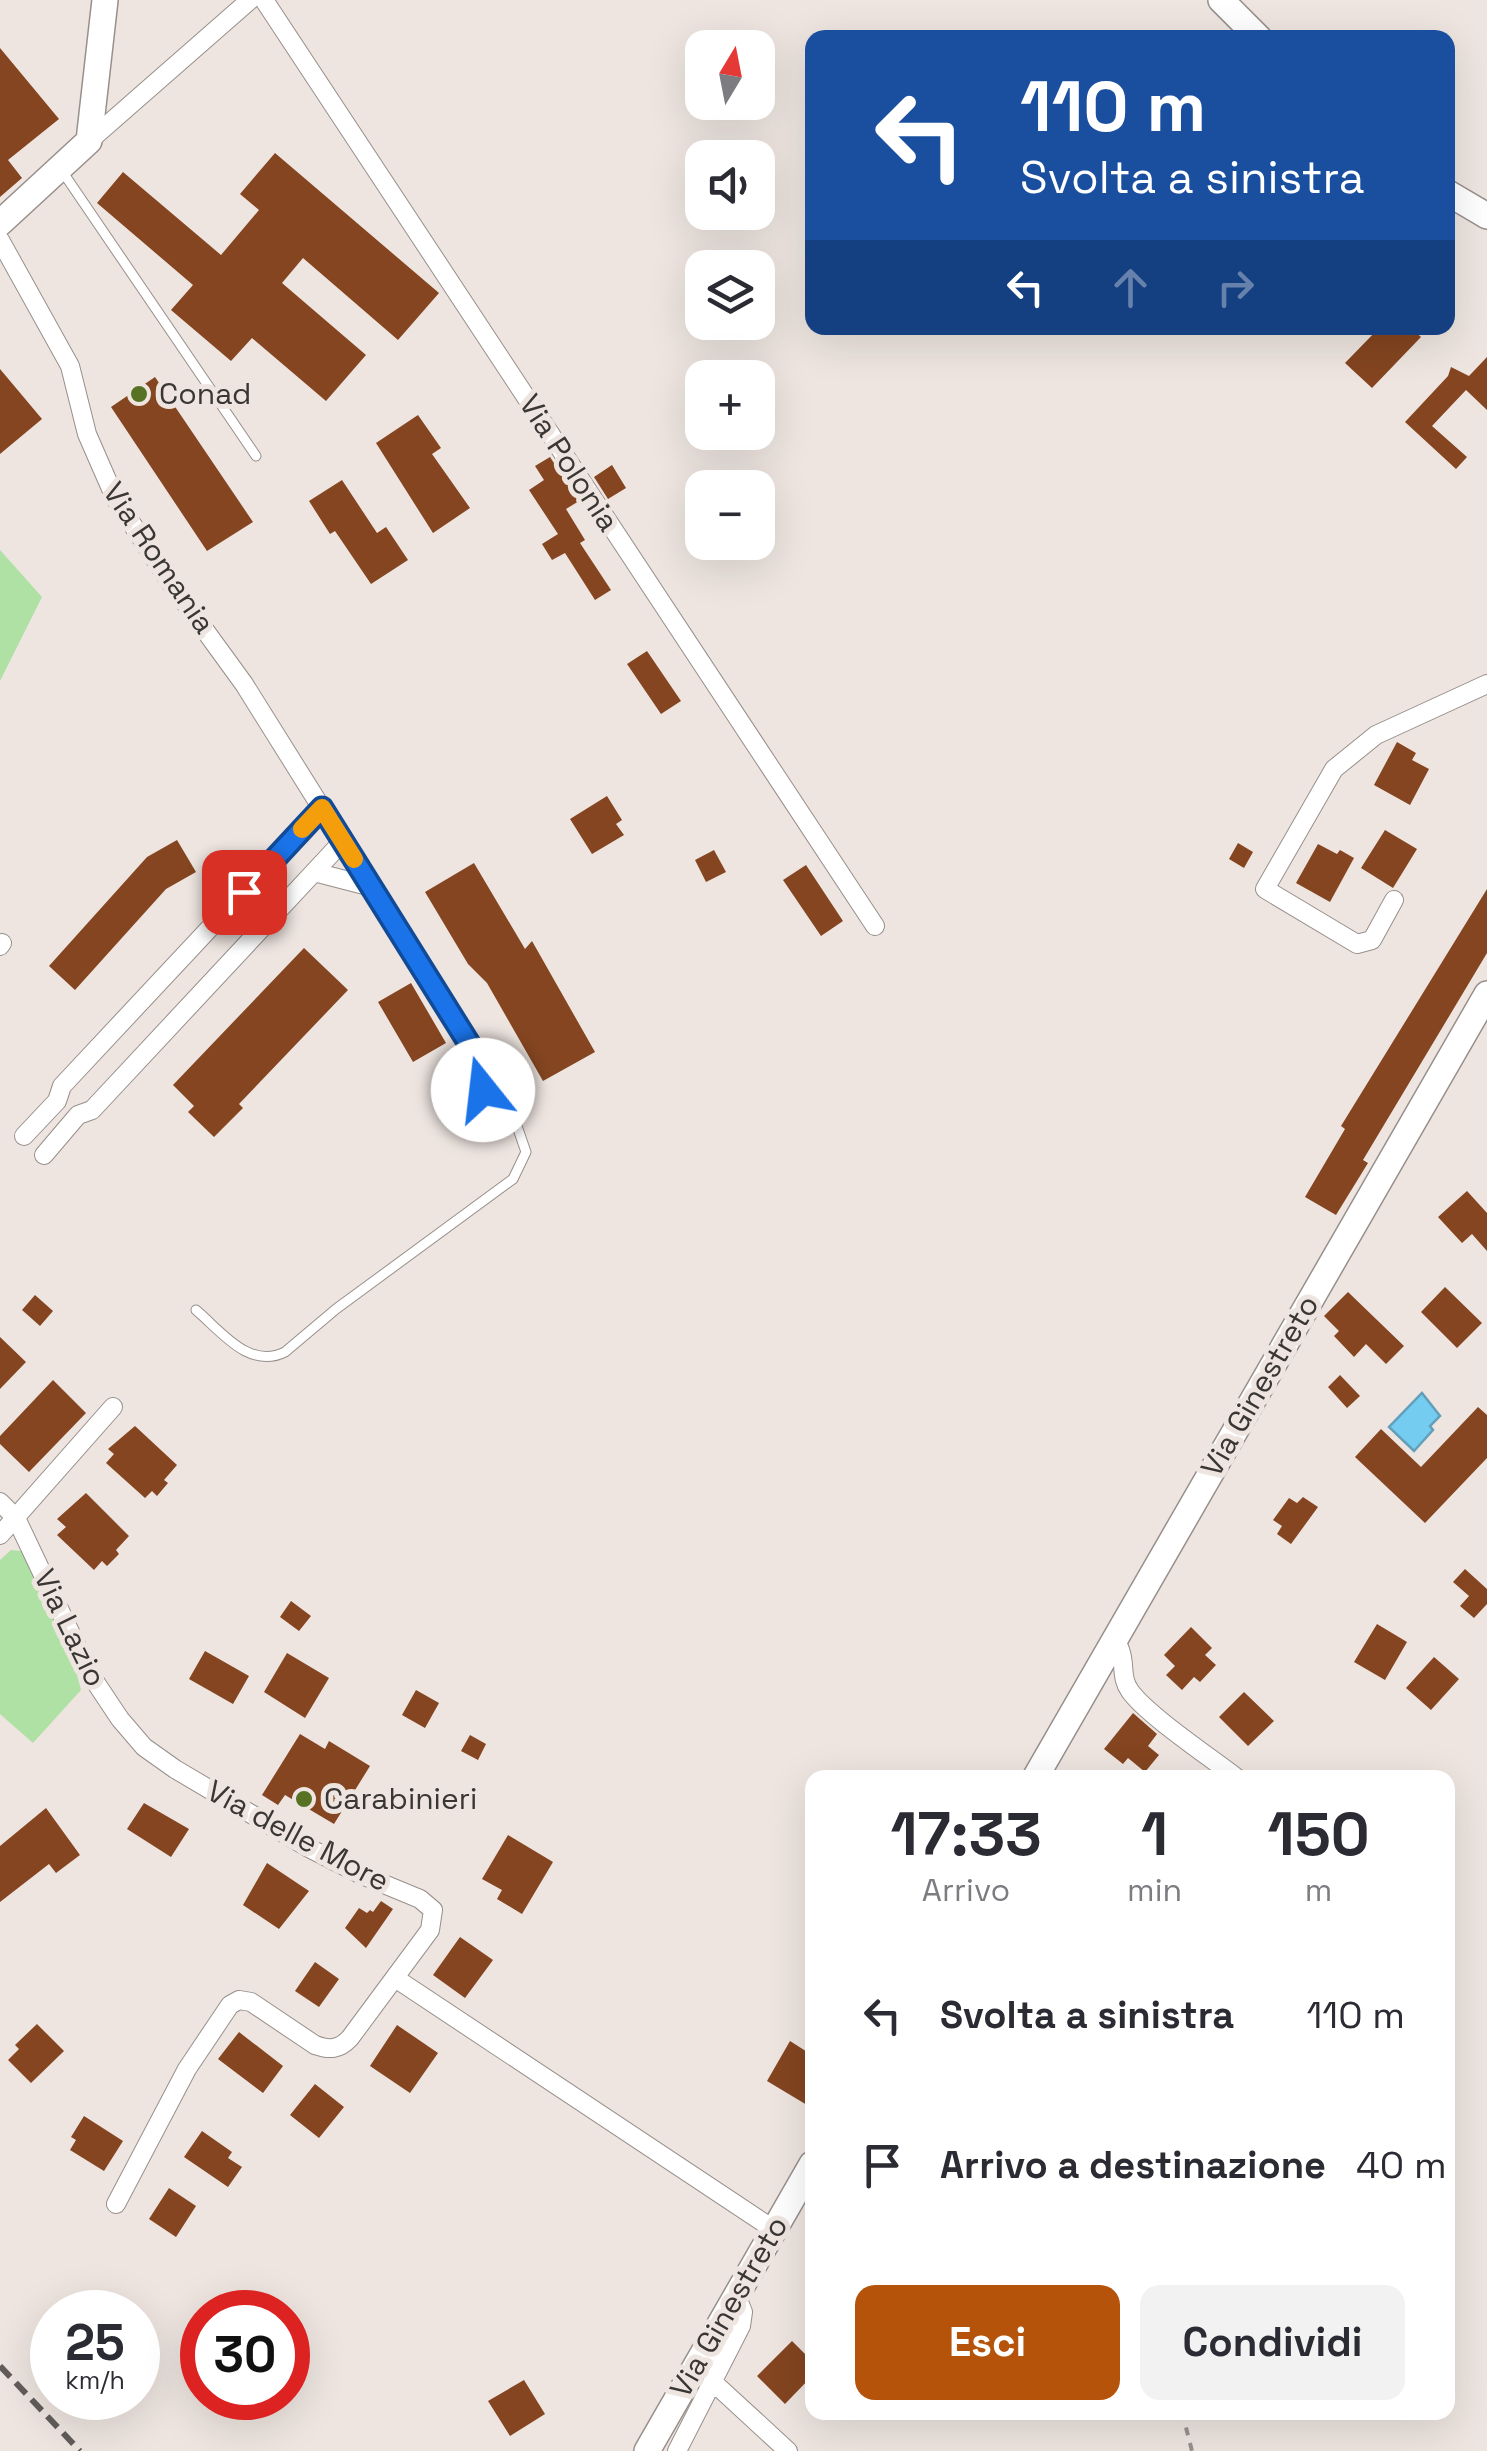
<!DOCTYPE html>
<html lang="it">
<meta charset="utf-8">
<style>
body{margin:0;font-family:"Space Grotesk",sans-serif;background:#f2f2f3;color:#2b2b33;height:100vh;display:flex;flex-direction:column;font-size:38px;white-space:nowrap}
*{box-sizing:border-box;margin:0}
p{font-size:32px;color:#7c7c81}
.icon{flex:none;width:55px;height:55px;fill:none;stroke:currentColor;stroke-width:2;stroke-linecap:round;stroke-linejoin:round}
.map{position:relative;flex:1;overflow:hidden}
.side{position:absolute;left:805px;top:1770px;width:650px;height:650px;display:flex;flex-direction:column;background:#fff;border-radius:20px;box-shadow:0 10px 40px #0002}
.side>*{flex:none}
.guide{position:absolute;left:805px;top:30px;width:650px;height:305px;border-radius:20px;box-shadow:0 10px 40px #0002;background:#1a4fa0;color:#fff;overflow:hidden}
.needle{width:65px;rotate:10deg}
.controls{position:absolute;left:685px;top:30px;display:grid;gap:20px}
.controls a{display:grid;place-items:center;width:90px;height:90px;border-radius:20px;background:#fff;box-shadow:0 10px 40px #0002;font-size:50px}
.speed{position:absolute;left:30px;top:2290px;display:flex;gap:20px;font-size:50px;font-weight:700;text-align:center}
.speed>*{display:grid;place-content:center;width:130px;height:130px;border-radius:50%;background:#fff;box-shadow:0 10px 40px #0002;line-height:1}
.speed small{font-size:25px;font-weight:400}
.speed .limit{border:15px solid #d22;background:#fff;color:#111}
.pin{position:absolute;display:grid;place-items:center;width:85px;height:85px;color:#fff;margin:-42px;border-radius:20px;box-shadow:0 5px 15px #0006}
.me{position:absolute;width:110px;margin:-55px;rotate:344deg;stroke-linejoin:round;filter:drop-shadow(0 0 8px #0008)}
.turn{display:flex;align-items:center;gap:35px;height:210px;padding:0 50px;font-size:45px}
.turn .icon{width:130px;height:130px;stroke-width:2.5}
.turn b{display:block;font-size:70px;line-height:85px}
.lanes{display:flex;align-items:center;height:95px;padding:0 50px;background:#0003;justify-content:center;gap:50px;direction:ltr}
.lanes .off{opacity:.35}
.eta{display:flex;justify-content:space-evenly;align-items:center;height:170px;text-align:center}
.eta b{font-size:60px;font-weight:700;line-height:70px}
.primary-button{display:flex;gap:20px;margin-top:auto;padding:20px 50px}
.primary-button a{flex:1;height:115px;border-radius:20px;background:#b45309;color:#fff;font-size:40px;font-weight:700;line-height:115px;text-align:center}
.primary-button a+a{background:#f2f2f3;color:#2b2b33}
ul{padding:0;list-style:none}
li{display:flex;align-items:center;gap:30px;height:150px;padding:0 50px}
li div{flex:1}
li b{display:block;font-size:38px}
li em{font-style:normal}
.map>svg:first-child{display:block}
.green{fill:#afe1a4}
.water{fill:#74ccf0;stroke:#639fb8;stroke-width:2.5}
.building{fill:#844520}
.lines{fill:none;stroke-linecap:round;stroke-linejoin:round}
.lane-casing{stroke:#978f8b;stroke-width:11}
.street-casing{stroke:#978f8b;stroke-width:20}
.secondary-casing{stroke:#978f8b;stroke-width:28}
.path{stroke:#98918e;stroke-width:4;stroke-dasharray:8 8;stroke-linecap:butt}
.lane{stroke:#fff;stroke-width:9}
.street{stroke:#fff;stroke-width:18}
.secondary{stroke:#fff;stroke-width:25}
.rail{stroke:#625d5b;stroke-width:6;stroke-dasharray:15 8;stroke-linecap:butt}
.route-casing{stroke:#114b97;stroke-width:25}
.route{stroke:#1a73e8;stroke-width:18}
.slow{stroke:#f59e0b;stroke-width:18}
.poi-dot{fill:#587224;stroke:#eee5e0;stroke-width:4}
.labels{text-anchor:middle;stroke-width:10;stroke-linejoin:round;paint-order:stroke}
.poi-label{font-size:30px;fill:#3a3634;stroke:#eee5e0;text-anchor:start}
.street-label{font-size:30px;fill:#3a3634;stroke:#eee5e0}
</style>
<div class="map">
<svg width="1487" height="2451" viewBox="0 0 1487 2451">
<rect width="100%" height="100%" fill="#eee5e0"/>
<path class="green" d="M0,550L42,597L0,681Z
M11,1550L22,1551C44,1595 70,1641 81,1690L33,1743L0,1714V1560Z"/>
<path class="water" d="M1422,1393L1440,1416L1430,1426L1433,1430L1414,1451L1389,1427Z"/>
<path class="building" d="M0,48L59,119L8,160L22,178L0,197Z
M275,153L439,293L398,340L303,258L282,283L366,355L326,401L252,338L231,361L171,310L193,285L97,203L123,172L221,255L259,210L240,194Z
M1379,328H1411L1421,337L1372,388L1345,363Z
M1487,357V410L1466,390L1432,426L1467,457L1456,469L1405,422L1448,376L1451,367L1469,376Z
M0,369L42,419L0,454Z
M155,377L253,522L207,551L111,407Z
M418,415L441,448L432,454L470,508L433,533L376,443Z
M550,457L579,501L566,509L585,540L580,543L611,590L595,600L565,553L552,560L542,544L558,534L529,490L544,480L535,466Z
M612,465L626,488L608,499L594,477Z
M342,480L377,533L386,527L408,560L371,584L335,531L330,534L309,501Z
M647,651L681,701L661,714L627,664Z
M1397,742L1416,753L1412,760L1429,769L1410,805L1374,785Z
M607,796L622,820L616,824L624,835L592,854L570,819Z
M1385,830L1417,849L1393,888L1361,868Z
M177,840L196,872L166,889L75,990L49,966L147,857Z
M1238,843L1253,852L1244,868L1229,859Z
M1318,844L1337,854L1340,850L1354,858L1330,902L1296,883Z
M714,850L726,872L706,882L695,860Z
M474,863L525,949L532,941L595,1052L543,1081L487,983L468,964L425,892Z
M806,865L843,921L821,936L783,880Z
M1487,889V953L1363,1160L1368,1163L1336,1215L1305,1197L1345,1129L1341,1126Z
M304,948L348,990L239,1104L243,1108L214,1137L188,1112L194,1106L173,1085Z
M411,983L446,1043L413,1062L378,1002Z
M1467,1191L1487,1213V1251L1472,1234L1462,1243L1438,1217Z
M1445,1287L1482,1323L1457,1348L1421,1312Z
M1348,1292L1404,1346L1386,1364L1366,1344L1354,1357L1334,1336L1339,1331L1324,1316Z
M35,1295L53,1311L40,1326L22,1310Z
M0,1337L26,1362L0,1389Z
M1340,1375L1360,1396L1347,1408L1328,1387Z
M53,1380L86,1413L29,1472L0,1444V1436Z
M1478,1407L1487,1415V1458L1425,1523L1355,1457L1381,1429L1421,1467Z
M135,1426L177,1465L164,1480L168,1483L157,1496L152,1491L145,1498L106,1463L114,1454L108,1449Z
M86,1493L129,1536L116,1550L119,1554L107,1566L102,1561L94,1570L57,1535L66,1527L57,1519Z
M1303,1497L1318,1507L1291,1544L1277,1534L1282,1526L1273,1520L1289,1498L1297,1503Z
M1465,1569L1487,1589V1604L1474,1618L1460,1606L1469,1596L1453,1582Z
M291,1601L311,1616L299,1631L280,1617Z
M1377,1624L1407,1642L1385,1680L1354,1662Z
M1191,1627L1212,1648L1205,1655L1216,1665L1200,1682L1194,1677L1182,1690L1166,1675L1175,1666L1164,1655Z
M205,1651L249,1676L233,1704L189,1679Z
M287,1653L329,1678L305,1718L264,1692Z
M1434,1657L1459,1679L1431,1710L1406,1688Z
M416,1690L439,1703L425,1728L402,1715Z
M1244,1692L1274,1721L1248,1746L1219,1717Z
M1133,1713L1157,1734L1148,1746L1159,1755L1145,1772L1128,1758L1123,1764L1104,1749Z
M300,1734L325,1749L329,1741L370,1766L334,1824L285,1795L278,1805L262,1795Z
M470,1735L486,1744L478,1760L461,1751Z
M144,1803L189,1829L171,1857L127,1829Z
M46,1808L80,1855L56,1873L49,1864L0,1902V1846Z
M508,1835L553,1862L522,1914L497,1899L502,1890L482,1879Z
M267,1863L309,1891L279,1929L243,1905Z
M381,1901L393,1909L366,1948L345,1928L359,1908L367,1913L370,1910L373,1912Z
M460,1937L493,1960L465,1998L433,1975Z
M315,1962L339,1979L319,2007L295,1991Z
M37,2024L64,2051L31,2083L8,2060L19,2049L15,2045Z
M397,2025L438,2053L410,2093L370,2066Z
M239,2032L283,2066L263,2093L218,2059Z
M790,2041L812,2055V2108L767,2081Z
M315,2084L344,2107L319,2138L290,2115Z
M84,2116L123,2141L104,2171L70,2150L76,2140L71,2137Z
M202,2131L232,2152L228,2158L242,2167L228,2187L184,2157Z
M169,2188L196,2206L176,2237L149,2219Z
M792,2341L812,2361V2376L785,2404L757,2376Z
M524,2380L545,2414L510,2436L488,2401Z"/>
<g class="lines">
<defs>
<path id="lane" d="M62,171L256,456
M196,1310C221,1331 249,1370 285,1352L336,1309L513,1179L526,1152L508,1100"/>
<path id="street" d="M264,0L875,926
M89,141L250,0
M0,240L70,366L87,434L115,498L172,585L244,684L488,1074
M314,872L372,887
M1394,900L1372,940L1357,944L1265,889L1334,769L1376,735L1487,684
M0,946L2,943
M483 1086a16 16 0 1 1 32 0a16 16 0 1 1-32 0Z
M24,1136L57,1101L62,1086L322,808
M44,1155L78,1115L92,1110L343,841
M0,1502L16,1518L90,1674L120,1719L144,1747L175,1769L307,1847L362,1875L420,1899L433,1910L430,1930L350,2038C339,2050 329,2050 315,2045L251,2002L239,2000L230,2005L187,2069L116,2204
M0,1535L113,1407
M1114,1638C1129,1660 1118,1674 1130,1691C1147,1715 1210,1757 1237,1778
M395,1978L773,2229
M713,2382L788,2451
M677,2451L741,2326L743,2312L736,2295"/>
<path id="secondary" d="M1221,0L1259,38
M1448,193L1487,216
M0,223L89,141L105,0
M1035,1778L1487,994
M647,2451L812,2164"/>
</defs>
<use href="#lane" class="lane-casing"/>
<use href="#street" class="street-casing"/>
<use href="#secondary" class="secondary-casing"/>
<path class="path" d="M1182,2412L1192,2451"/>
<use href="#lane" class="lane"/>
<use href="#street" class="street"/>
<use href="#secondary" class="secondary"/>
<path class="rail" d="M0,2366L80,2451"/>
</g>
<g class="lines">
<defs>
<path id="route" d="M244,892L322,808L488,1074L483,1090"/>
</defs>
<use href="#route" class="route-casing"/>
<use href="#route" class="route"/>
<path class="slow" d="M302,829L322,808L354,859"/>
</g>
<g class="poi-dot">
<circle cx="139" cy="394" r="10"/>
<circle cx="304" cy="1799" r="10"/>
</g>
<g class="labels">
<g class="poi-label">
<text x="159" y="404">Conad</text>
<text x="324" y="1809">Carabinieri</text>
</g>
<g class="street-label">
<text transform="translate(569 463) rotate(57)" y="10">Via Polonia</text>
<text transform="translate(159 558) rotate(56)" y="10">Via Romania</text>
<text transform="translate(1260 1386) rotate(-60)" y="10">Via Ginestreto</text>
<text transform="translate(70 1628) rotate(64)" y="10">Via Lazio</text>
<text transform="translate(298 1836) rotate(28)" y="10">Via delle More</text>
<text transform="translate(729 2307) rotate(-60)" y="10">Via Ginestreto</text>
</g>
</g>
</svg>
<div class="controls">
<a><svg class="needle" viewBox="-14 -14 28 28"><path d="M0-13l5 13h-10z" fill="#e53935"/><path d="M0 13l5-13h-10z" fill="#7c7c81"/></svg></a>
<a><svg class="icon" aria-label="sound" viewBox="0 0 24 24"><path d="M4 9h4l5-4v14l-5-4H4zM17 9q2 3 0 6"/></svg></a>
<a><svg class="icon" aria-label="layers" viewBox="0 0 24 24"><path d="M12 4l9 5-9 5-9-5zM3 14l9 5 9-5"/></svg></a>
<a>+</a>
<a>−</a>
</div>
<div class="speed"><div>25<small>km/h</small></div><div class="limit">30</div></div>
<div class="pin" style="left:244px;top:892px;background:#d93025"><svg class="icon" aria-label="arrive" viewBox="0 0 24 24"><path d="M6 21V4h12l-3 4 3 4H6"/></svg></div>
<svg class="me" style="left:483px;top:1090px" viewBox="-20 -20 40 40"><circle r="19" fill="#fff"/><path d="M0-13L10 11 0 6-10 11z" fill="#1a73e8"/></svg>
<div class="guide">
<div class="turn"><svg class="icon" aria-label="left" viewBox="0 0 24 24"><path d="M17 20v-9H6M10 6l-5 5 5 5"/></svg><div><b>110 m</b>Svolta a sinistra</div></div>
<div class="lanes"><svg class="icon" aria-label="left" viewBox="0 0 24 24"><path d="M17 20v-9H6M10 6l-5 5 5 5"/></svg><svg class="icon off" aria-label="ahead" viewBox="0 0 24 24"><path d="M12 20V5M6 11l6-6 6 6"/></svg><svg class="icon off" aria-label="right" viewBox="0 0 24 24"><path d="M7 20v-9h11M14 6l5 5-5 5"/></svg></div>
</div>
<section class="side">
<div class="eta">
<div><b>17:33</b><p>Arrivo</p></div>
<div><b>1</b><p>min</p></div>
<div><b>150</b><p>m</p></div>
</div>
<ul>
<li><svg class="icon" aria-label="left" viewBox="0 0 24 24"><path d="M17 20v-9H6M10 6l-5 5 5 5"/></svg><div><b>Svolta a sinistra</b></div><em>110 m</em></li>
<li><svg class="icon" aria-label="arrive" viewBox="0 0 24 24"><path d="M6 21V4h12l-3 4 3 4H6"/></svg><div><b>Arrivo a destinazione</b></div><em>40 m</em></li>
</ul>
<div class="primary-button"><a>Esci</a><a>Condividi</a></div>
</section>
</div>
